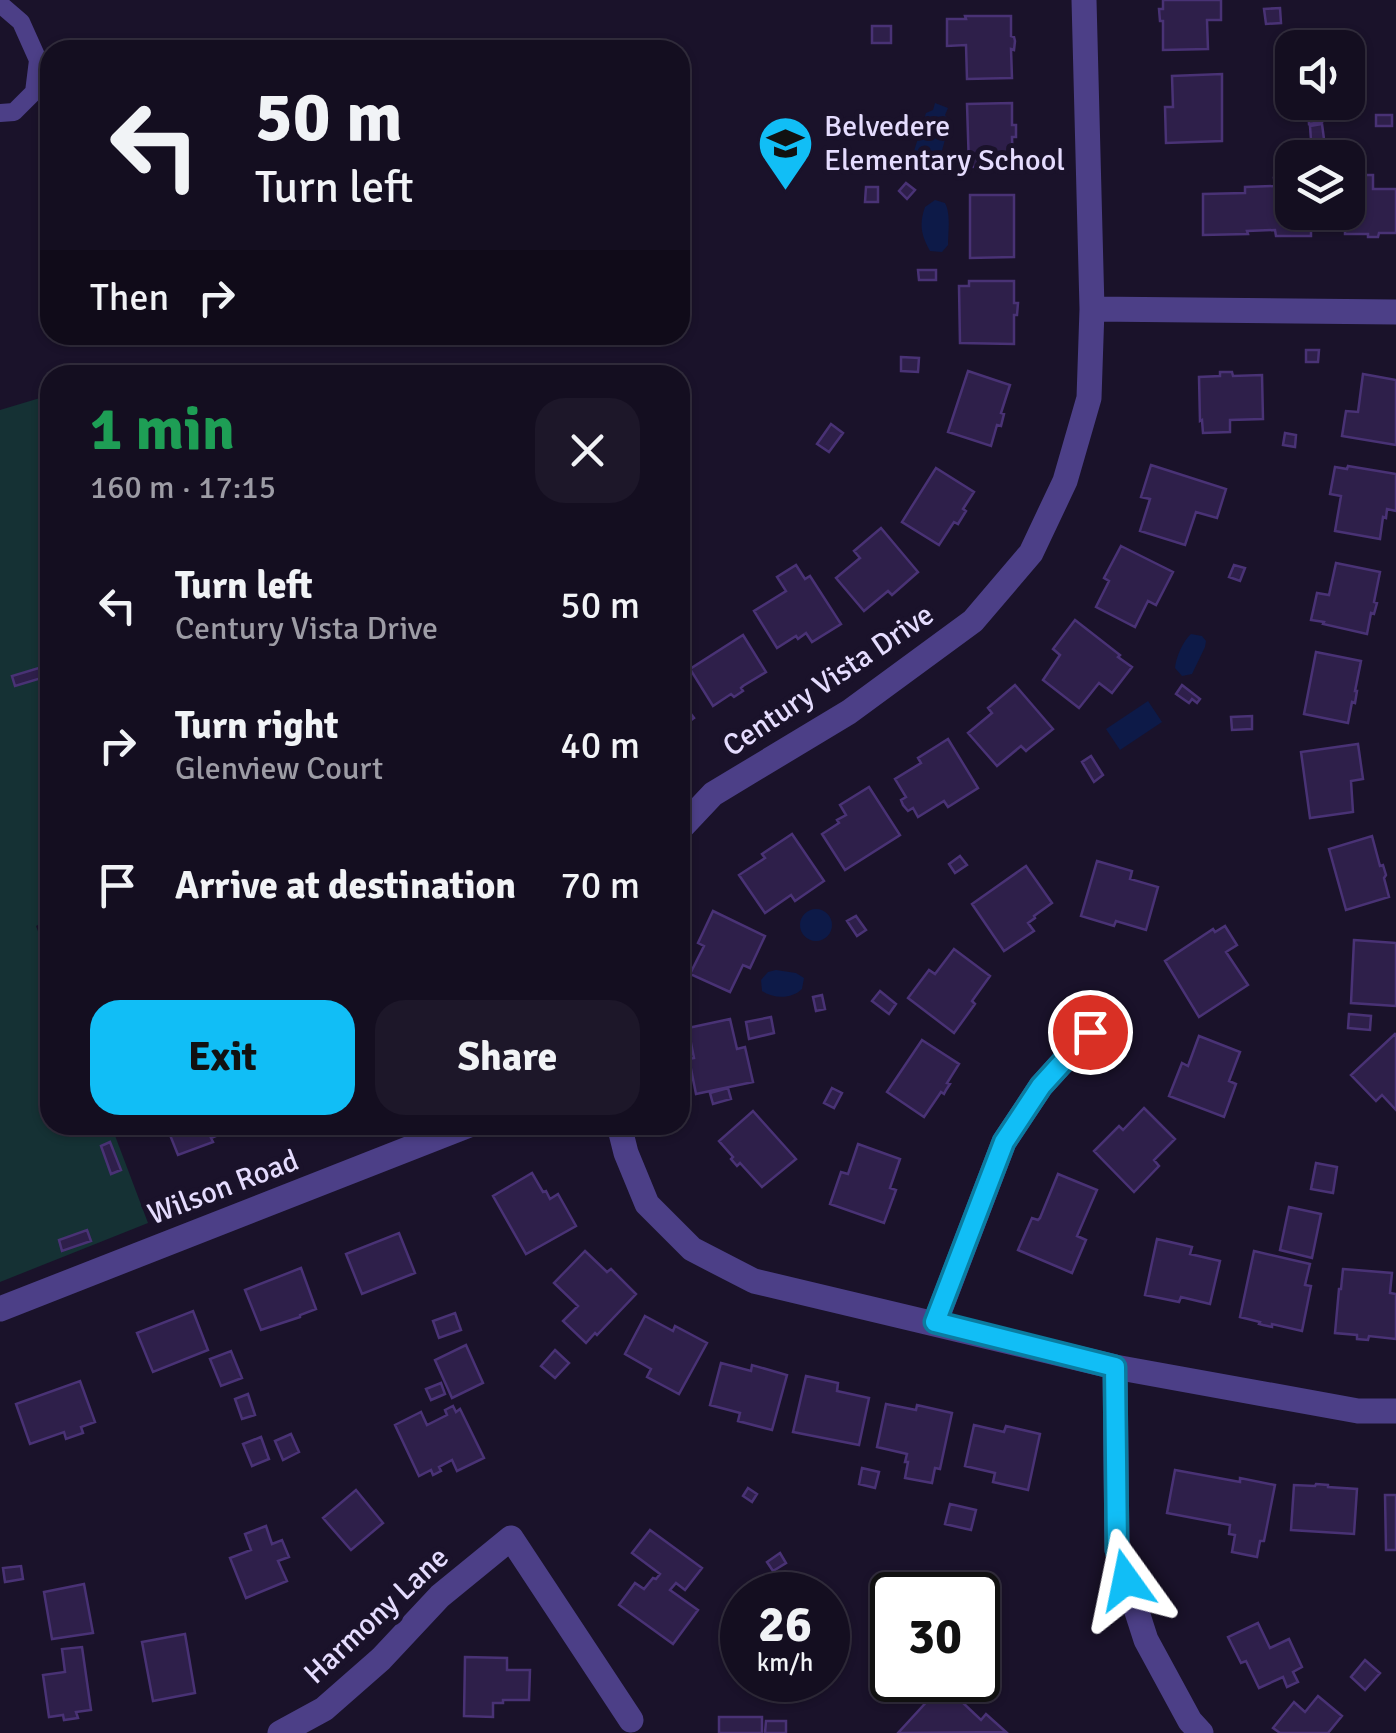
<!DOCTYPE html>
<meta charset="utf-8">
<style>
body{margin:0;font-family:Signika,sans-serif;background:#1d1729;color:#f1f3f6;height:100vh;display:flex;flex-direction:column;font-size:38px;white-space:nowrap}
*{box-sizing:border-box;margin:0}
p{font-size:32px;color:#9d9ca5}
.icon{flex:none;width:55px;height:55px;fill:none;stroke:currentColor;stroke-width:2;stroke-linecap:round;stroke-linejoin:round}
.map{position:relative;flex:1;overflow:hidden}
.sheet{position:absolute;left:40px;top:365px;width:650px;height:770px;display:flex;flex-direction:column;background:#140e20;border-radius:30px;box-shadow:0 2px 8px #0004,0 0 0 2px #332e3e}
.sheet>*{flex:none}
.banner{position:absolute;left:40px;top:40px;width:650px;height:305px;border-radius:30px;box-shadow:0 2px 8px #0004,0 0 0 2px #332e3e;background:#140e20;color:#f1f3f6;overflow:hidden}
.tools{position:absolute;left:1275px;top:30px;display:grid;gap:20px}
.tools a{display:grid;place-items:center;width:90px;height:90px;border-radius:20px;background:#140e20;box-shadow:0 2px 8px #0004,0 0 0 2px #332e3e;font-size:50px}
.speed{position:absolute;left:720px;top:1572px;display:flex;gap:20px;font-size:50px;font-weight:700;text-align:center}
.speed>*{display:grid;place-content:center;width:130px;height:130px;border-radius:50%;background:#140e20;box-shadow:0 2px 8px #0004,0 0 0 2px #332e3e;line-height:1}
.speed small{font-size:25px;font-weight:400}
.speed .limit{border:5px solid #111;border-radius:15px;background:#fff;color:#111}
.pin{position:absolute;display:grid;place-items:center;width:85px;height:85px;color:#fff;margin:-42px;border:5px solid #fff;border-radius:50%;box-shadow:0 2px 10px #0007}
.me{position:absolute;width:110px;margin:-55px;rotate:348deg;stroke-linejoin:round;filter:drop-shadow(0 0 8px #0008)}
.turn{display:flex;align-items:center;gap:35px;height:210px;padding:0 50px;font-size:45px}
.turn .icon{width:130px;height:130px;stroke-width:2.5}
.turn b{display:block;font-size:70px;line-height:85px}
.then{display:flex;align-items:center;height:95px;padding:0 50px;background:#0003;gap:20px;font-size:38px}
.round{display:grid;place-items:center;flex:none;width:105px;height:105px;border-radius:30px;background:#1d1729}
.overview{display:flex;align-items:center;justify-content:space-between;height:170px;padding:0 50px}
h1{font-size:60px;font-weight:800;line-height:75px;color:#1e9e55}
.primary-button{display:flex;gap:20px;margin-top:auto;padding:20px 50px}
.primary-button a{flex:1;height:115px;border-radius:30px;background:#11bef6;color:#111;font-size:40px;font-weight:800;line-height:115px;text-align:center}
.primary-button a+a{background:#1d1729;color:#f1f3f6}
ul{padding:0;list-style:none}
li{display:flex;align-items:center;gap:30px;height:140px;padding:0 50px}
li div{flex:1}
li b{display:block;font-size:38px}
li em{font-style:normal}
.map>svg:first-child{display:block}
.green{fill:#153134}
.water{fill:#0d1a48}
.building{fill:#2e1f4a;stroke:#493275;stroke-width:2.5}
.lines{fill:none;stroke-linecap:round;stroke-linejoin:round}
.lane{stroke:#4c3f87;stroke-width:18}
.street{stroke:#4c3f87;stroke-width:25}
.route-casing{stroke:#0b7ca0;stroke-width:25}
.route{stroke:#11bef6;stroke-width:18}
.labels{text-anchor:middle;stroke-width:10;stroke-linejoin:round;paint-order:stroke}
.poi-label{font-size:30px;fill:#e5dcfe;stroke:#1a122a;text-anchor:start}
.street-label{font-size:30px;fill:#e5dcfe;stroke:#1a122a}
</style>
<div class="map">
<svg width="1396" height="1733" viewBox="0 0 1396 1733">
<rect width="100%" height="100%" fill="#1a122a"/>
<path class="green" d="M50,395V918L36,926L50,963V1125H111L148,1223L0,1282V410Z"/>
<path class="water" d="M935,103L948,108L945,115L950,121L940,158L932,162L919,159L914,151L926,113L933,110Z
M935,200L945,203C951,214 948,232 948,245L942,252L930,251C921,235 919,224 925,207Z
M1191,634L1202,636L1206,641L1205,647L1192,674L1182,676L1175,668C1176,657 1183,641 1191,634Z
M1148,701L1162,722L1120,750L1106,729Z
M800 925a16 16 0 1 1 32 0a16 16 0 1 1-32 0Z
M776,970L796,973L804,978L802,989C792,999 774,999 762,991L761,980L768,972Z"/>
<path class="building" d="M1163,0H1221V20H1207L1208,49L1163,50V21H1160L1159,9H1163Z
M1280,8L1281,23L1266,24L1264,9Z
M965,16H1011V36L1014,37L1015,41L1014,50L1011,49L1012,78L967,79L966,45L947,46V19H966Z
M872,26H891V43H872Z
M1222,74V141L1166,143L1165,107H1173L1172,76Z
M1012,103V125H1016V137H1012L1013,166L969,167L967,104Z
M1320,108L1322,122L1309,124L1308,109Z
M1376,115H1392V126H1376Z
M1322,124L1324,139L1311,140L1310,126Z
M1277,161H1292V212H1311V236H1276L1275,230L1247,231L1248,234L1203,235V194L1245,193V187L1275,186L1274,178H1277Z
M1349,175H1373V189H1396V233H1379L1378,237H1368V234H1345V212H1348Z
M906,183L915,190L907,199L899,191Z
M866,187H878V202H865Z
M970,195H1014V257L970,258Z
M918,270H936V280H919Z
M969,281H1014V303H1018L1017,315H1014V344L960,343L959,286H969Z
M1306,350H1319L1318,362H1306Z
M901,357L919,358L918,372L901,371Z
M968,371L1010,385L1001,413L1004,414L1001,426L997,425L991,446L948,432Z
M1220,372H1232L1233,376L1262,375L1263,419L1230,420V432L1203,433L1202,420L1200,421L1199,377L1220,376Z
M1363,374L1396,380V445L1342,436L1346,411L1358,412Z
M831,424L843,433L829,452L817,444Z
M1285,433L1296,435L1295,447L1283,445Z
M1151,465L1226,489L1217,518L1196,512L1185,545L1140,531L1150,499L1141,497Z
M1348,466L1396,474V511L1387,509L1386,518L1383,517L1380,539L1335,531L1341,496L1330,494L1335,467L1347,469Z
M936,468L974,492L963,509L966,511L958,524L954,522L939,545L902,522Z
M881,528L918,572L892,595L888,591L864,611L836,578L860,558L854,551Z
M1121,546L1173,572L1156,605L1148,601L1135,627L1096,607L1109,581L1104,578Z
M1336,563L1380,572L1374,602L1377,603L1374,614L1371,613L1367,634L1323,624L1324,622L1311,620L1317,593L1329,595Z
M796,565L805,579L810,576L841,624L812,642L806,633L798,639L796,636L777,648L754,611L786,591L777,577Z
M1234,565L1245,568L1240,581L1229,577Z
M1075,620L1120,655L1118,657L1132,667L1112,693L1099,683L1079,708L1043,680L1060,655L1053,649Z
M743,635L766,672L743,686L741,688L743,691L734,697L731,694L713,706L690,669Z
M1316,652L1361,661L1355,691H1357L1355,703L1352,702L1348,723L1304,714Z
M42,667L45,677L15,686L12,676Z
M1015,685L1053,729L1027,750L1026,751L1021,746L997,766L968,733L992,713L988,708Z
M1182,685L1200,699L1197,703L1192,699L1189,703L1176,694Z
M680,699L694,718L680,728Z
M1252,716V729L1232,730L1231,717Z
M948,739L978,788L948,807L944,801L918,817L913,808L908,811L903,805L901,800L906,797L895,779L921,763L918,758Z
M1358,744L1363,779L1351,781L1353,812L1310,818L1301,752Z
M1091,756L1103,775L1094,782L1082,762Z
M869,787L900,835L845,870L822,834L839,823L837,820L846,815L840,805Z
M792,834L824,881L795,901L791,895L765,913L739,875L765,858L762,854Z
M1372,836L1380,866L1383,865L1386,875L1384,878L1389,897L1346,910L1329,849Z
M960,856L967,865L955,873L949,864Z
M1097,861L1132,871L1130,879L1158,887L1146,930L1116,921L1114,926L1081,916Z
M1026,866L1052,903L1034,916L1035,918L1028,923L1034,931L1004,951L972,904Z
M713,911L765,936L750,968L743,965L730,992L690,974L704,946L698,943Z
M856,916L866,930L857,936L847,921Z
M1225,926L1237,945L1226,952L1248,985L1199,1017L1165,961L1213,929L1215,932Z
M1354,940L1396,943V1006L1351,1003Z
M954,949L990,976L972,1001L975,1004L954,1033L908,998L929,970L935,974Z
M880,991L896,1004L889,1014L872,1001Z
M822,995L825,1009L816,1011L813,997Z
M1349,1014L1371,1016L1370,1030L1348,1028Z
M771,1017L774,1033L749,1039L746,1022Z
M730,1019L737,1049L745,1047L753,1082L696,1094L689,1059L694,1058L688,1028Z
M1395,1034L1396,1035V1110L1382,1095L1376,1101L1351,1075Z
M1199,1036L1240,1052L1229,1081L1236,1084L1224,1117L1169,1096L1182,1063L1188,1066Z
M922,1040L959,1064L947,1083L950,1084L946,1090L944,1094L941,1092L924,1117L887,1092Z
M728,1088L731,1099L713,1104L710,1093Z
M832,1088L842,1093L834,1108L824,1103Z
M1144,1108L1175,1139L1154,1160L1159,1166L1134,1192L1094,1151L1119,1126L1123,1130Z
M753,1111L796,1159L762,1187L740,1163L737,1166L731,1159L733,1157L719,1141Z
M166,1125H234L235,1128L211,1138L213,1142L178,1155Z
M110,1142L121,1170L111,1174L101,1146Z
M858,1144L900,1159L890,1188L896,1190L884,1223L830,1204L841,1172L848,1174Z
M1316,1163L1337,1167L1333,1193L1311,1189Z
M532,1173L543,1192L546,1191L550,1199L558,1194L576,1226L526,1254L493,1196Z
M1058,1174L1097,1190L1077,1236L1086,1240L1072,1273L1018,1250L1032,1218L1038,1220L1040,1218Z
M1289,1207L1321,1214L1312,1258L1280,1250Z
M87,1230L91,1241L62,1251L59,1240Z
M399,1233L415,1273L362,1294L346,1254Z
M1157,1239L1192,1247L1190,1254L1220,1261L1210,1304L1181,1297L1179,1302L1145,1295Z
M585,1251L607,1272L611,1269L636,1294L597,1335L595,1333L586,1343L563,1321L578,1306L554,1283Z
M1254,1251L1310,1264L1305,1285L1311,1286L1302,1331L1272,1324V1327L1263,1325L1259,1324L1260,1322L1240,1317Z
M301,1268L316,1309L300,1315V1317L261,1330L245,1290Z
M1343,1269L1392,1273L1390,1293L1396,1294V1339L1369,1336L1368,1340L1357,1339V1335L1335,1333L1339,1289H1341Z
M193,1311L208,1350L153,1372L137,1333Z
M455,1313L461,1330L439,1338L433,1321Z
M645,1316L673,1331L675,1326L707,1343L679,1394L647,1377L651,1369L625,1354Z
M466,1345L483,1383L452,1398L435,1360Z
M555,1350L569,1363L555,1378L541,1366Z
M231,1351L242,1378L221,1386L210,1359Z
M721,1363L751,1371L752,1365L787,1375L772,1430L738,1421L740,1413L710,1405Z
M806,1376L838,1383L837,1391L869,1398L859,1445L793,1432Z
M80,1381L95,1422L81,1427L83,1433L66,1439L64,1432L30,1444L16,1404Z
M441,1383L445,1394L431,1400L426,1389Z
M248,1394L255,1415L242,1419L235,1399Z
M886,1404L916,1410L917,1405L952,1413L940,1469L935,1468L932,1483L905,1478L908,1462H905L907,1454L877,1447Z
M453,1406L456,1412L460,1409L484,1458L457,1471L452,1460L439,1467L441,1471L433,1475L431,1470L419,1476L395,1425L421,1412L427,1425L447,1415L445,1410Z
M974,1425L1004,1432L1006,1426L1040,1434L1028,1490L993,1482L995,1473L965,1466Z
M291,1434L299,1452L283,1460L275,1441Z
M261,1437L269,1459L252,1466L243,1444Z
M862,1468L879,1472L875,1488L859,1484Z
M1175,1470L1240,1482V1478L1275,1485L1264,1541H1260L1257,1557L1232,1552L1235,1535L1229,1534L1230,1525L1167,1513Z
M1316,1484L1328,1485V1487L1357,1489L1354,1534L1291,1530L1294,1485L1315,1486Z
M748,1488L757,1494L752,1502L743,1496Z
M356,1490L383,1523L351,1550L323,1518Z
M1385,1495H1396V1550H1386Z
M950,1504L976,1510L971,1530L945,1524Z
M266,1526L272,1544L282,1540L289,1557L278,1561L287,1581L246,1598L230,1558L251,1550L245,1534Z
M650,1530L702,1568L685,1590L676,1583L670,1590L698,1610L673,1644L619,1605L635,1583L644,1589L653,1578L656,1579L660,1574L632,1553Z
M780,1553L786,1563L773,1571L767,1562Z
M21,1566L23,1579L5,1582L3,1568Z
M84,1584L93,1633L52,1639L44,1592Z
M1258,1623L1270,1648L1289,1639L1302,1667L1293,1672L1298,1682L1287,1687L1283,1677L1259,1688L1246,1661L1241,1663L1228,1637Z
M185,1634L195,1693L153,1701L142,1642Z
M82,1647L91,1710L76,1712L78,1718L64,1720L63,1715L49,1717L43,1675L65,1672L62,1649Z
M465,1657L507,1658V1670H530L529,1700H503V1703H493V1717L464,1716Z
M1365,1660L1380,1673L1365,1690L1351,1677Z
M943,1684L981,1720L986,1714L1006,1732L898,1733Z
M1318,1696L1342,1716L1328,1733H1280L1273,1728L1294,1702L1305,1712Z
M719,1717H762V1733H719Z
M766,1721H786V1733H765Z"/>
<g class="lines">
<path class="lane" d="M0,4L21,22L38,60L34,92L14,112L0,113"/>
<path class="street" d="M1092,309L1396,312
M680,829L713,794L849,712L973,621L1031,553L1065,481L1089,398L1092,309L1084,0
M619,1125L626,1153L647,1204L692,1249L754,1281L1115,1367L1358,1411H1396
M0,1309L469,1125
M935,1323L1004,1142L1041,1086L1090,1032
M1115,1367L1117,1550L1146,1640L1190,1721L1201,1733
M280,1733L324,1709L381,1659L440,1596L511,1538L631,1720"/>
</g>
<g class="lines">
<defs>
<path id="route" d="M1090,1032L1041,1086L1004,1142L935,1322L1115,1367L1117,1550L1126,1580"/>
</defs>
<use href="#route" class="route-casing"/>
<use href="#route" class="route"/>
</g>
<defs>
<symbol id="school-pin" viewBox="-11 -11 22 30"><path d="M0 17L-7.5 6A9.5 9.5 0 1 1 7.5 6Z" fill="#11bef6" stroke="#1a122a"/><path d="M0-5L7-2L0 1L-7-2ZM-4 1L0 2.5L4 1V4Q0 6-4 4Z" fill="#111"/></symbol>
</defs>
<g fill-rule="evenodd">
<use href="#school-pin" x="754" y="112" width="63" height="86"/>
</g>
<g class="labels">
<g class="poi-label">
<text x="824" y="136">Belvedere<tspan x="824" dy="34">Elementary School</tspan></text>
</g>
<g class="street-label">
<text transform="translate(828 680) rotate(-34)" y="10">Century Vista Drive</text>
<text transform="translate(223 1187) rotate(-21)" y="10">Wilson Road</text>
<text transform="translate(376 1615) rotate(-43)" y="10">Harmony Lane</text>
</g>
</g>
</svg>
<div class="tools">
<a><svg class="icon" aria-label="sound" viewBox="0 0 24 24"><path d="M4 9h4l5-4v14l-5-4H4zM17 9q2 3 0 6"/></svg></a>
<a><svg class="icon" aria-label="layers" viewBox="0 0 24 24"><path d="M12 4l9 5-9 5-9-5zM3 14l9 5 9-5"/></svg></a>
</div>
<div class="speed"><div>26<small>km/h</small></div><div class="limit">30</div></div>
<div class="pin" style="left:1090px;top:1032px;background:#d93025"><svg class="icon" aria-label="arrive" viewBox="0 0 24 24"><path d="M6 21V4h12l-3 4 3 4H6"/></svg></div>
<svg class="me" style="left:1126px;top:1580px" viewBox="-20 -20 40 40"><path d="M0-17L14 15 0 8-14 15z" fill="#11bef6" stroke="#fff" stroke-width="4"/></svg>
<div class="banner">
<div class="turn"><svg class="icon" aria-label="left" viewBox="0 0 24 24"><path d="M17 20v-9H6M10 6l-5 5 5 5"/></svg><div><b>50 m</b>Turn left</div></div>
<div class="then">Then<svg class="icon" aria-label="right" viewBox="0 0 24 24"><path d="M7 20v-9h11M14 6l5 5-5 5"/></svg></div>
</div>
<section class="sheet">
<div class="overview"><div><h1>1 min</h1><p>160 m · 17:15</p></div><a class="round"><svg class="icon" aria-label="close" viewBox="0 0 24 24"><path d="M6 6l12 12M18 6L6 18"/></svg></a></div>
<ul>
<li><svg class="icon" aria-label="left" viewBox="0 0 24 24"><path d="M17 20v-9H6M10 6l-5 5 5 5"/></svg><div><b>Turn left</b><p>Century Vista Drive</p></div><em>50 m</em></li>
<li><svg class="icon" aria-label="right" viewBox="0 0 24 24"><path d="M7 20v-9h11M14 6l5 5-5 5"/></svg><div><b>Turn right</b><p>Glenview Court</p></div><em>40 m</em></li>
<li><svg class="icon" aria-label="arrive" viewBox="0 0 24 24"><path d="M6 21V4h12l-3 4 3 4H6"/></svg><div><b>Arrive at destination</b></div><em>70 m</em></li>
</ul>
<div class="primary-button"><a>Exit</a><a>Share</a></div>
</section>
</div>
